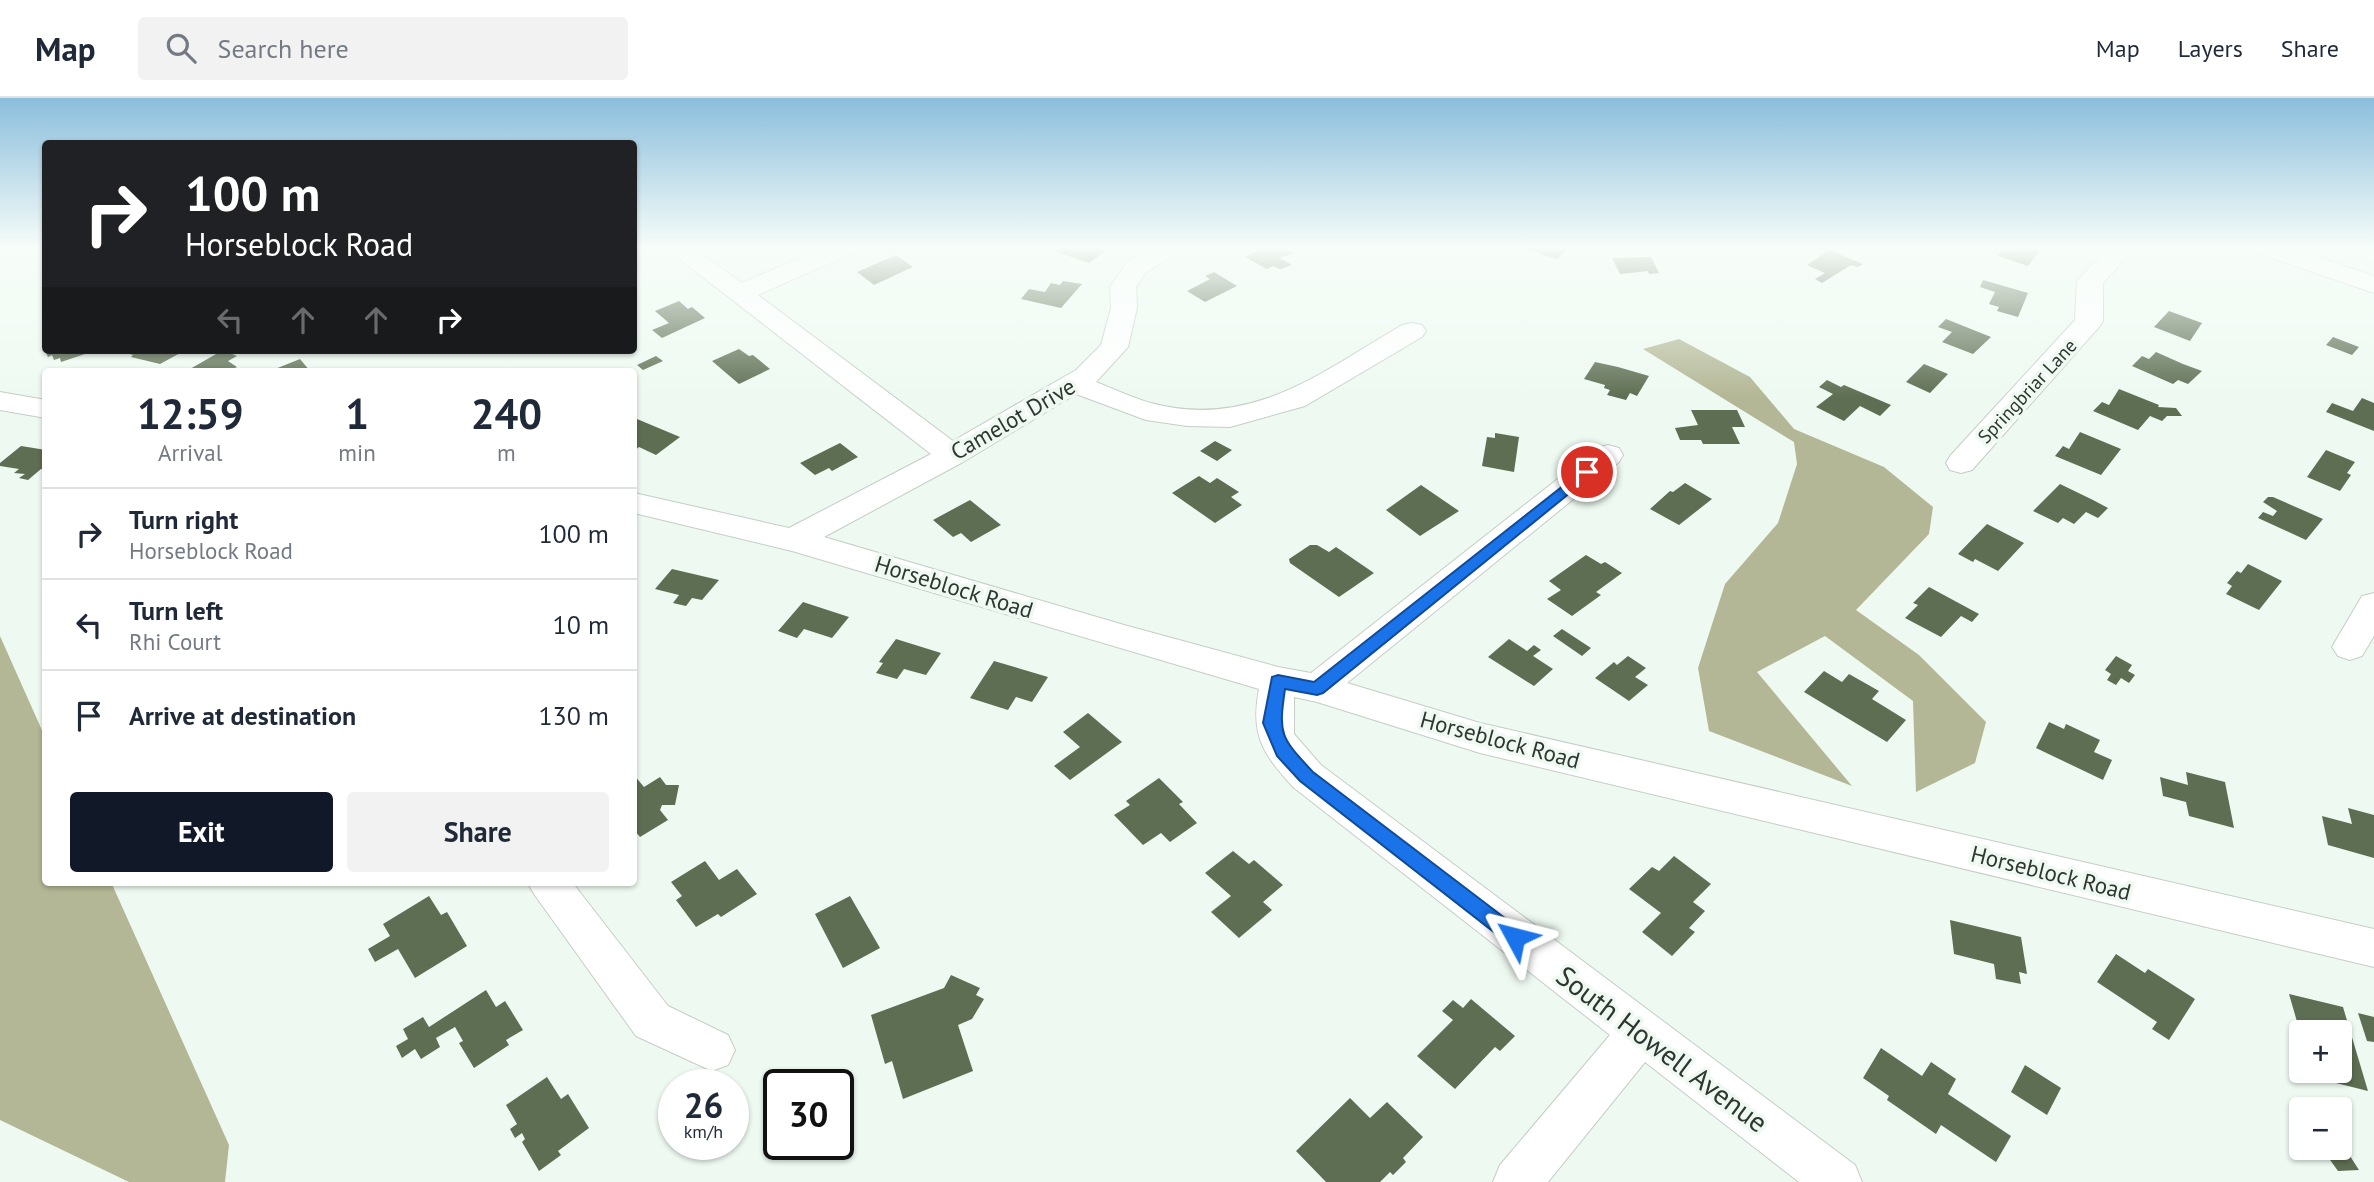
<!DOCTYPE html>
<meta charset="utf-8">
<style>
body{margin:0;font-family:"PT Sans",sans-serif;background:#f2f2f3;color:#1f2937;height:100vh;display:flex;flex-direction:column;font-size:26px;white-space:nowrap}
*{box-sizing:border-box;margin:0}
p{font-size:23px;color:#747a83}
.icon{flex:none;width:38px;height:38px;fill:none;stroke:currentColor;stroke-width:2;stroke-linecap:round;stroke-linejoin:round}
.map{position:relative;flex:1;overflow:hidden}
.side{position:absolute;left:42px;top:270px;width:595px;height:518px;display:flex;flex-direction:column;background:#fff;border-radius:7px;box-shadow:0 2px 5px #0004}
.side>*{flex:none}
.hud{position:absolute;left:42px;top:42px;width:595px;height:214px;border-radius:7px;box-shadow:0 2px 5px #0004;background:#202124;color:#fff;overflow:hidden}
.buttons{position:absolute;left:2289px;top:922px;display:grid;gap:14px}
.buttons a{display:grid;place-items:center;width:63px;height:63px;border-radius:7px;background:#fff;box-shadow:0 2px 5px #0004;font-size:35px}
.speed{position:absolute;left:658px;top:971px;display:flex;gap:14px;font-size:35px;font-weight:700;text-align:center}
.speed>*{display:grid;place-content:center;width:91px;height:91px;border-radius:50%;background:#fff;box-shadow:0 2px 5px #0004;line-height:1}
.speed small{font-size:18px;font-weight:400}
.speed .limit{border:4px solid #111;border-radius:10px;background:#fff;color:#111}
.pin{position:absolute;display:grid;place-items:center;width:60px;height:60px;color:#fff;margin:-30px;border:4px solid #fff;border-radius:50%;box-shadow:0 2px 7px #0007}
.me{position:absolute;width:77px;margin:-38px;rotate:308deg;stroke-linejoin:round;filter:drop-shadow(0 0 5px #0008)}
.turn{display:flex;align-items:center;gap:24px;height:147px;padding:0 28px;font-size:32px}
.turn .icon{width:91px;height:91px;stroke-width:2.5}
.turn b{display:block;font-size:49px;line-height:60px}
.lanes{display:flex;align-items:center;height:66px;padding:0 28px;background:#0003;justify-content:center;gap:35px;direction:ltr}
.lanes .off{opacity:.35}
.eta{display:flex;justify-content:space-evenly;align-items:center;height:119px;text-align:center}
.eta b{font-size:42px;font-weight:700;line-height:49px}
.action{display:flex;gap:14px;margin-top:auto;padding:14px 28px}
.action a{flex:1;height:80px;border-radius:7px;background:#111827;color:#fff;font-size:28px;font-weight:700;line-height:80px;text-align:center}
.action a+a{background:#f2f2f3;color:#1f2937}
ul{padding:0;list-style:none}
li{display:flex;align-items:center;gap:21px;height:91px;padding:0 28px;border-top:2px solid #e0e1e3}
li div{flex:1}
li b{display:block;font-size:26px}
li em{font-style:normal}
header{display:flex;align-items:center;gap:42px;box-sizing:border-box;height:98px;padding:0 35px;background:#fff;border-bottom:2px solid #e0e1e3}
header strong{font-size:33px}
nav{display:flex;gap:38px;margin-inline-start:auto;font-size:24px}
.search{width:490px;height:63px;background:#f2f2f3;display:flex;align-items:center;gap:18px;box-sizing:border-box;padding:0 24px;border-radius:7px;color:#747a83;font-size:26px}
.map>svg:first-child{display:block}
.forest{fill:#b3b795}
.building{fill:#5d6e52}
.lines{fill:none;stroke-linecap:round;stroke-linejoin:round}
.minor-casing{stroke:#c3cec5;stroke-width:2}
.minor{fill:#fff;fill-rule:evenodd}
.route{fill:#1a73e8;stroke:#114b97;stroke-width:2}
.labels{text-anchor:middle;stroke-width:7;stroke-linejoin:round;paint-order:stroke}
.far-street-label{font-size:19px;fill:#313532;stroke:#eefaf1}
.street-label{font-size:23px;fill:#313532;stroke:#eefaf1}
.near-street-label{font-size:28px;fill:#313532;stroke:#eefaf1}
</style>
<header>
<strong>Map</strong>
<div class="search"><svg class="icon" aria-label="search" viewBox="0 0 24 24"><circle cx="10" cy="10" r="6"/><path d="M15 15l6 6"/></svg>Search here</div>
<nav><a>Map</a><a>Layers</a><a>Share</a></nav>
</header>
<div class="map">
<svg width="2374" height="1084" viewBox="0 0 2374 1084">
<rect width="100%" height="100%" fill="#eefaf1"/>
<path class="forest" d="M1679,241L1750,279L1794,331L1884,369L1933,409L1929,436L1856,512L1919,557L1986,624L1975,665L1916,694L1913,603L1825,538L1757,574L1852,688L1709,633L1698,570L1725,486L1778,425L1797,366L1794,344L1643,251Z
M0,538L45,639L46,784H111L229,1047L225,1084H129L0,1022Z"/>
<path class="building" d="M1059,149H1111L1089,165L1054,153Z
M1265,149H1280L1294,155L1279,160L1292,167L1280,171L1273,168L1267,171L1245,159Z
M1517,149H1569L1557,161Z
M2012,149H2029L2040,152L2028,168L1998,158L2003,151L2008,153Z
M1829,152L1863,166L1858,169L1851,167L1822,185L1815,181L1825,175L1807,167Z
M896,157L913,169L874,187L857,174Z
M1651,159L1659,175L1649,176L1648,173L1620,176L1612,160Z
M1214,174L1237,188L1205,204L1187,193L1210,181L1205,178Z
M1983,182L2028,195L2018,219L1997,213L1999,209L1989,206L1995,194L1980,189Z
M1063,183L1082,186L1061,210L1021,201L1029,191L1045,194L1051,185L1060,187Z
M679,203L688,211L692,209L705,220L662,240L652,232L669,225L655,213Z
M2169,213L2202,225L2190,243L2154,229Z
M1946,221L1991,239L1973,256L1942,244L1952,234L1938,229Z
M2333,239L2359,249L2352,257L2326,247Z
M739,251L749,258L753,257L770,271L739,286L712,263Z
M45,252H83L85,256L61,264L60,260L54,262L52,257L48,259Z
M132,252H177L182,254L160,266L131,259L133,257L127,255Z
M223,252L237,258L228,263L237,269L229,273L190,271Z
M2156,254L2183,266L2202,273L2188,286L2178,282L2173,286L2132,268L2142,258L2149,261Z
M656,258L663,263L643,272L637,267Z
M300,261L310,273H270Z
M1595,264L1618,269L1649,278L1637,298L1630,295L1626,302L1607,297L1610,292L1604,290L1605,287L1584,281Z
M1924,266L1948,276L1930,295L1906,284Z
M1827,282L1841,289L1844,287L1891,307L1880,318L1860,308L1844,323L1816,309L1833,296L1819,289Z
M2119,291L2159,307L2158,309L2176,310L2182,318H2167L2162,323L2150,318L2138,332L2093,313L2102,304L2109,307Z
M2362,300L2374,305V333L2326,314L2332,305L2353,313Z
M1691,312H1737L1745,329H1732L1740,346H1703L1701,342H1680L1675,330L1698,327Z
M637,321L680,339L656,357L639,349L634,353V323Z
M2080,334L2121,351L2101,377L2055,358L2063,348L2069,351Z
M1495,335L1519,339L1514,374L1482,368L1487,339L1495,340Z
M1215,343L1232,352L1217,363L1200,353Z
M840,345L858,359L832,373L829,370L815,377L800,365Z
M21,348L46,352V372L41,371L28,382L19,380L25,376L14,375L19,371L0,368V365Z
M2326,352L2355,364L2347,375L2351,377L2340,393L2307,379Z
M1199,378L1210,385L1217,380L1239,394L1231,399L1242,407L1215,425L1172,395Z
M1685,385L1712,401L1679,427L1650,411L1670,393L1673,394Z
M2060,386L2093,402L2108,410L2098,420L2086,414L2074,426L2063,420L2058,425L2033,413Z
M1421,387L1459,413L1420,438L1386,412Z
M2268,399H2273L2323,421L2306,442L2258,420L2263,414L2273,418L2277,413L2263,404Z
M970,402L1001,427L971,444L961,435L953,439L933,422Z
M1987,426L2024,445L1998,473L1975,461L1973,464L1958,456Z
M1310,447H1317L1329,454L1336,449L1374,475L1339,499L1290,465L1289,461Z
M1586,457L1601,466L1605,464L1622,475L1596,494L1601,497L1572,518L1547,501L1561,492L1549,483Z
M2248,466L2282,483L2259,512L2226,496L2232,488L2227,485L2237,473L2241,475Z
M672,471L719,482L702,502L692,500L686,508L673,505L679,497L655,491Z
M1929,489L1979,516L1972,524L1961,518L1941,539L1905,520L1918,507L1913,505Z
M803,504L849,519L832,540L804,531L797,540L778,533Z
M1562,531L1591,550L1582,558L1553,538Z
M896,541L941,555L926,577L904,571L897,581L876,575L883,565L879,564Z
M1509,541L1527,553L1534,547L1541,552L1533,558L1553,571L1534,588L1488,559Z
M1628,558L1646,570L1635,579L1648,587L1629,603L1595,580L1614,564L1617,567Z
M2116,558L2132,567L2128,573L2135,577L2129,585L2121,580L2116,587L2107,582L2111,576L2105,572Z
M994,563L1048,579L1032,604L1016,599L1008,612L970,600Z
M1824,573L1842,584L1849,576L1879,593L1872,601L1906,622L1887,644L1804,594Z
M1088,615L1122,644L1070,682L1054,668L1080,649L1063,634Z
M2049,624L2064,631L2066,626L2100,642L2094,654L2112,662L2103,682L2036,650Z
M2186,674L2225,684L2234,730L2189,718L2186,704L2163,698L2160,679L2188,687Z
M634,677L644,689L660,679L666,687H679L675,707H662L660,712L668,722L640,739L634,732Z
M1159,680L1183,704L1179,706L1197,725L1170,744L1161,735L1143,747L1114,717L1130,707L1126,703Z
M2348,710L2374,717V760L2328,747L2322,718L2352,726Z
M1233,753L1249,766L1254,762L1283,787L1263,804L1272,812L1239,840L1211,814L1231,798L1205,775Z
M1674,758L1711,786L1693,804L1705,813L1689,830L1695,834L1672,858L1642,834L1661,815L1629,791L1652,769L1659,773Z
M705,763L719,782L737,771L757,796L721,819L718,816L696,829L676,802L682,798L671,784Z
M429,798L441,817L447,814L467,848L415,880L398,851L375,864L368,851L390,838L383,826Z
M850,798L880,850L843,870L815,816Z
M1950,822L2021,839L2027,876L2019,874L2021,886L1996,881L1994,866L1954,856Z
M2116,856L2145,875L2148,871L2195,901L2169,942L2152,931L2157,924L2097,884Z
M951,877L980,890L976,897L984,901L972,921L958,927L973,973L903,1001L892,963L885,966L871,917L944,890Z
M486,892L496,909L505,903L523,932L506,942L509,947L474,970L459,945L463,943L455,929L436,940L440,949L421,961L415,951L402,960L396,948L408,941L403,931L423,919L429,929Z
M2289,896L2343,909L2368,993L2312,979L2310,973H2340V934H2300Z
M1471,901L1515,938L1500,953L1495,949L1455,991L1417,958L1453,922L1442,913L1453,902L1463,910Z
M2358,915L2374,919V944L2367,943Z
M1881,950L1922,978L1931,964L1956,981L1948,996L2011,1038L1996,1064L1941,1027L1936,1036L1887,1002L1889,998L1863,980Z
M2025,967L2061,990L2047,1017L2011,994Z
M547,979L561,1001L568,996L589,1030L558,1053L561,1057L539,1073L522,1044L525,1041L522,1035L515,1040L510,1031L517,1026L506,1007Z
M1350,1000L1370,1020L1387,1004L1423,1039L1403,1060L1406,1064L1393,1077L1390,1074L1380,1084H1326L1296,1053Z
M2350,1058L2359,1072L2338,1073L2328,1059Z"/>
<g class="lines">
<defs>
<path id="minor" d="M664,149H692L742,185L826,149H858L855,154L758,197L953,343L1076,272L1101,247L1111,210L1110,189L1127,164L1153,149H1184L1180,154L1146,174L1136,189L1137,210L1128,249L1096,284C1114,291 1133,300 1151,305C1251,332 1322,274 1402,227L1412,225L1422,227L1426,233L1422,239L1305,308L1230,329L1187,328L1146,322L1076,296L963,364L824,439L1124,527L1278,569L1311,575L1597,350L1608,347L1619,350L1623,357L1619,364L1347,585L1480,625L2374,831V869L1480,655L1317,604L1294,599V636L1321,667L1855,1067L1862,1084H1799L1645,964L1548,1084H1493L1500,1067L1610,937L1293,689C1263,656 1250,637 1259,591L792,453L634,415V395L789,430L931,356Z
M2109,149H2136L2103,185V223L2099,229L1972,372L1961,375L1950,372L1946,365L1950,358L2075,222L2077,183Z
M2251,149H2287L2374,178V195L2255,154Z
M0,294L46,302V320L0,312Z
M2374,495V538L2362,558L2350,562L2338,558L2332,549L2362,498Z
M527,784H572L668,908L728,937L735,952L728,967L712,973L636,938L534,796Z"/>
</defs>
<use href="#minor" class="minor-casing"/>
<use href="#minor" class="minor"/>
</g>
<linearGradient id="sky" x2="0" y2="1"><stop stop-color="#8bbedc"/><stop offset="0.5" stop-color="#f7fdf9"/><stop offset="1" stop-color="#f7fdf9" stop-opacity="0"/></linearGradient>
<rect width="2374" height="300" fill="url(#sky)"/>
<path class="route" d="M1587,369L1594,374L1592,377L1323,595L1317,597L1285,591C1278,637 1281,640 1313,674L1522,833L1524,839L1522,845L1515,847L1508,845L1300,683L1277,658L1263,625L1272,579L1278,577L1314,584Z"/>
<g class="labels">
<g class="far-street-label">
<text transform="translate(2027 293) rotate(-47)" y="7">Springbriar Lane</text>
</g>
<g class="street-label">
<text transform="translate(1013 321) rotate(-30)" y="8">Camelot Drive</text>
<text transform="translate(954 489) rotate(17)" y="8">Horseblock Road</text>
<text transform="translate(1500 642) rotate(15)" y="8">Horseblock Road</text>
<text transform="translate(2051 775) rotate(14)" y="8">Horseblock Road</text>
</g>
<g class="near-street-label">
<text transform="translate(1662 951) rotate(37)" y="10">South Howell Avenue</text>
</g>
</g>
</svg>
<div class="buttons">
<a>+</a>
<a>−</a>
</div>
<div class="speed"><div>26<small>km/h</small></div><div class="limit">30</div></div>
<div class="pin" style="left:1587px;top:374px;background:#d93025"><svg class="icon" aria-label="arrive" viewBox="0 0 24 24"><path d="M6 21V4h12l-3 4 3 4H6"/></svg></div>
<svg class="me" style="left:1515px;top:839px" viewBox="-20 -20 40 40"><path d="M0-17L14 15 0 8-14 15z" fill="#1a73e8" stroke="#fff" stroke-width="4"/></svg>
<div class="hud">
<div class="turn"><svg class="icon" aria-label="right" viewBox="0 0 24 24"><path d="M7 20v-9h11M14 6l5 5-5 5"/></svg><div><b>100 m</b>Horseblock Road</div></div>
<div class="lanes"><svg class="icon off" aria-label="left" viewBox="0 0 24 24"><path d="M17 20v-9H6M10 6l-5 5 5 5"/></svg><svg class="icon off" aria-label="ahead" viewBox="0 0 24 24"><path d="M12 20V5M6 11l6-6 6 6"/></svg><svg class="icon off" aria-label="ahead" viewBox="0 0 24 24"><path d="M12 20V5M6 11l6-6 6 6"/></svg><svg class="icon" aria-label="right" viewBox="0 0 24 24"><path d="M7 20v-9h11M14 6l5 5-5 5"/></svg></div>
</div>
<section class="side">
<div class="eta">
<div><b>12:59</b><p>Arrival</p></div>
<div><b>1</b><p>min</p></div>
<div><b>240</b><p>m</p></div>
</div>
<ul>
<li><svg class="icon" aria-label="right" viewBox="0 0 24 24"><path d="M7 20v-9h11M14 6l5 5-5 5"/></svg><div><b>Turn right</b><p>Horseblock Road</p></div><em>100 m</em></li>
<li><svg class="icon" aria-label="left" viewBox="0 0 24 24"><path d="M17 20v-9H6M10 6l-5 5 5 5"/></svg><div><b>Turn left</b><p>Rhi Court</p></div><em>10 m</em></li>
<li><svg class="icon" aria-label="arrive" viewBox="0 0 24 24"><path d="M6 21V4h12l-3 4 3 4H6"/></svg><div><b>Arrive at destination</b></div><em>130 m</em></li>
</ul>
<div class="action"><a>Exit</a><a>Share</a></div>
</section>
</div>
